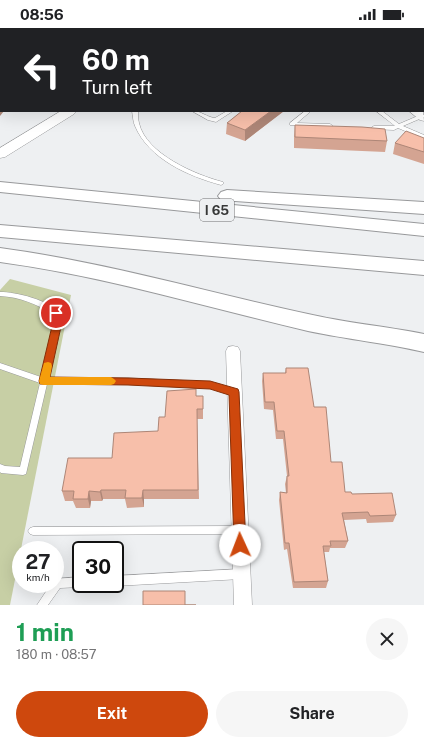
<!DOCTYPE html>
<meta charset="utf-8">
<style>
body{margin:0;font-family:"Public Sans",sans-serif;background:#f6f6f6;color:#202124;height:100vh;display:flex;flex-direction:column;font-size:15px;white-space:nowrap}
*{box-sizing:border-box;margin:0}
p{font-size:13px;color:#757577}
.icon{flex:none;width:22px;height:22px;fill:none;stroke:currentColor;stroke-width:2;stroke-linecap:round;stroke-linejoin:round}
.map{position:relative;height:577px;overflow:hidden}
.sheet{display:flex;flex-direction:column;background:#fff;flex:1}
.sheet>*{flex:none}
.banner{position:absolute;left:0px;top:0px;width:424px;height:84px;box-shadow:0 4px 16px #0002;background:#202124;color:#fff;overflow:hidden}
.speed{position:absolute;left:12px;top:513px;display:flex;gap:8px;font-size:20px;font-weight:700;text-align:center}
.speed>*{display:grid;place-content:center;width:52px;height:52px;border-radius:50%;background:#fff;box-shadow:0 4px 16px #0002;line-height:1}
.speed small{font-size:10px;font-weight:400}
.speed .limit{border:2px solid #111;border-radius:6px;background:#fff;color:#111}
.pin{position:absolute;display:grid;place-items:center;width:34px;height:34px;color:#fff;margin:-17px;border:2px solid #fff;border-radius:50%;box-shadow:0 1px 4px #0007}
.me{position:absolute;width:44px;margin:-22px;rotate:358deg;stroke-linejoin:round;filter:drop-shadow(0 0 3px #0008)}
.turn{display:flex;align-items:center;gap:14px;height:84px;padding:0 16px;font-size:18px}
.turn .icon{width:52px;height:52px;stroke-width:2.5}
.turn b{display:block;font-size:28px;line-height:34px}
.round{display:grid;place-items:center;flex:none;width:42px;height:42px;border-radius:21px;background:#f6f6f6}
.overview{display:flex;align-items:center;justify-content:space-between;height:68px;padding:0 16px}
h1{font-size:24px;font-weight:700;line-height:30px;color:#1e9e55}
.action{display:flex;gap:8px;margin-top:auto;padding:8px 16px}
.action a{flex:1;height:46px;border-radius:24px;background:#ce480d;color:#fff;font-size:16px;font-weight:700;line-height:46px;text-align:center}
.action a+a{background:#f6f6f6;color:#202124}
.status{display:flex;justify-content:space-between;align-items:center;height:28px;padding:0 20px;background:#fff;direction:ltr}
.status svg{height:11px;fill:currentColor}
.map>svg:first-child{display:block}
.green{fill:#c7cfa5}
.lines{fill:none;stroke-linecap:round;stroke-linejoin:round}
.service-casing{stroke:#98999b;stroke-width:1}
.minor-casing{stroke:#98999b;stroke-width:1}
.tertiary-casing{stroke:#98999b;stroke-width:1}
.motorway-casing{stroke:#98999b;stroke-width:2}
.service{fill:#fff;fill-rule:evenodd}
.minor{fill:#fff;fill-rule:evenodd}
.tertiary{fill:#fff;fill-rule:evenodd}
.motorway{fill:#fff;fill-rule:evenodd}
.wall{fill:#d4a492}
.shaded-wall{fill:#ad8677}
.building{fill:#f7bfaa;stroke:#ad8677}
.route{fill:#ce480d;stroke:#862f08}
.slow{fill:#f59e0b}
.labels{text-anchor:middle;stroke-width:3;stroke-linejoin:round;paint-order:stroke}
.shield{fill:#eef0f2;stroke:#6e6f70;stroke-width:1}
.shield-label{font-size:13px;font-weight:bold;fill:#373838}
</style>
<div class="status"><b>08:56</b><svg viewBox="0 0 49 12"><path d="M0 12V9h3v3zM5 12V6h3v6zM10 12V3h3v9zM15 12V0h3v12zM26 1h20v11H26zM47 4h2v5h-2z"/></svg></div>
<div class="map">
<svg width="424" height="577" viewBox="0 0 424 577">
<rect width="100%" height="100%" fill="#eef0f2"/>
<path class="green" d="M10,251L71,267L10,577H0V262Z"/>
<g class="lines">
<defs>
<path id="service" d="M423,6H424V8H423Z
M423,29H424V31H423Z
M423,41H424V43H423Z
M423,55H424V59H423Z
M132,83H138C138,87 138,91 139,95C146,126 196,147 223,154V156L221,157C188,148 149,131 135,98C133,94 133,88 132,83Z
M192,83C202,83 206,89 215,90L227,83H233L216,94L208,92Z
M305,83H311L297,95L330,96L333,98L330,100L290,97V95Z
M376,83H382L399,96L420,87H424V89L403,98L424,107V111L398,100L394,102L372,101V99L374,98H395Z
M0,264C16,264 49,272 59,285L62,294L49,350H128L210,354L237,362L238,364L237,366L234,367L210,360L128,356H47L26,446L23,447L1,445L0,444V436L5,438L20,439L40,355L0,341V335L41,349L54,294L53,286C36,276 20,269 0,268Z
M239,498L242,499L244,502L242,505L239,506L33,507L30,506L28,503L30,500L33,499Z
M241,541L244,543L246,546L244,549L241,551L115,558L111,556H115V548Z
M81,549V556H85L84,557L81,559L60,560L48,577H37L51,556H55V551Z"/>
<path id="minor" d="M423,8H424V12H423Z
M0,25H1V31L0,30Z
M233,318L238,319L240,323L252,577H234L226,323L228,319Z"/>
<path id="tertiary" d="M382,0H394L395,1H383Z
M0,4H1V10H0Z
M61,83H76L74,86L5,129L0,130V120Z
M409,83H423L424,93L420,92Z"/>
<path id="motorway" d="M0,154L424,196V208L0,164Z
M227,162L424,174V186L221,172L218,168L221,164Z
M0,197L424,233V247L0,209Z
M0,220C105,234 205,264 308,286C346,295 385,298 424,306V324C385,315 346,311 308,303C205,279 105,248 0,234Z"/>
</defs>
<use href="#service" class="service-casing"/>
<use href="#minor" class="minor-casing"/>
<use href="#tertiary" class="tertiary-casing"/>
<use href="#motorway" class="motorway-casing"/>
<use href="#service" class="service"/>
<use href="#minor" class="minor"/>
<use href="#tertiary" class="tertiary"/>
<use href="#motorway" class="motorway"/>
</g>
<path class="wall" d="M23,0H172V1H25Z
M242,83H284L245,113L226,106L227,95Z
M295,97L387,113L385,124L294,120V108Z
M424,110V136L393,126L395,115Z
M286,340L314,379L331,434L345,464L352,466L396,487L393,494L367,495L366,491L344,492L348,513L345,520H330L329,524H324L328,553L326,560H293L287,521L284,522L279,472L280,464L286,465L285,456L287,448L283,411H276L273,382L264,381L262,353L263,345H285Z
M196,368H203V391H197L199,471H144V479L127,480L125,471H103L102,473H91L90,480H76L73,473H65L62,463L112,430L158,403L165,389Z"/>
<path class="shaded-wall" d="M49,0H62V1H47Z
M66,0H80V1H67Z
M108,0H116V1H108Z
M160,0H172V1H158Z
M331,0H346V1H329Z
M1,62V83H4L0,88V64Z
M271,83H284L245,113V102Z
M101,462L103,471L102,473L100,464Z
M143,462L144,471V479L142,470Z
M89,463L91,473L90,480L88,471Z"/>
<path class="building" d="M40,0H49L47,1H42Z
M130,0H160L158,1H133Z
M239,0H331L329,1H259L256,0V1H238Z
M0,49H1V62L0,64Z
M242,83H271L245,102L227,95Z
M295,97L362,99L385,101L387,113L295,109Z
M406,103L424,110V124L395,115Z
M286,340H308L314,379H326L331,434H342L345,464H351L352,466L392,465L396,487L370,488L368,484L342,485L348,513H330L331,518H323L328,553L294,554L289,515H285L280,464L287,465V448H289L284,403H277L274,374H265L263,345H286Z
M196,361V368H203V381H197L198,462H143L142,470H125L126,462H101L100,464L89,463L88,471H73L74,463H62L68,430H112L114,405L158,403L159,389H165L167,363Z
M143,563H185V577H196H143Z"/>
<path class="route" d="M56,281L61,285L62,294L50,349L128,350L210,353L238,361L239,364L246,517L244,521L240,522L236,521L234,517L229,367L210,361L128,357L40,356L39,353L53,294L52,285Z"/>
<path class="slow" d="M48,334L51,335L52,338L50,349H111L114,351L116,353L114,356L111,357H44L40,356L39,353L44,335Z"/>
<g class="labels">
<rect class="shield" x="200" y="171" width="34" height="22" rx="3"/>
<g class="shield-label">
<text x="217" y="187">I 65</text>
</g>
</g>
</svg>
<div class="speed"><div>27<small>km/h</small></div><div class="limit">30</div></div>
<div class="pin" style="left:56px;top:285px;background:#d93025"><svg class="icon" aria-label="arrive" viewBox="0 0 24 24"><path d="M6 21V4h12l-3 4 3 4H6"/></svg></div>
<svg class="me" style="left:240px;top:517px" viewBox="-20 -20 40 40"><circle r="19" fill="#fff"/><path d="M0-13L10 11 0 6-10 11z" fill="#ce480d"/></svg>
<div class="banner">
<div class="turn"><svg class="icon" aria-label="left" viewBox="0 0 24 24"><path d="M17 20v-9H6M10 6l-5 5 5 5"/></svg><div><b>60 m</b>Turn left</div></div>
</div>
</div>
<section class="sheet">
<div class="overview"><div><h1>1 min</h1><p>180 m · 08:57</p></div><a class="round"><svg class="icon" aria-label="close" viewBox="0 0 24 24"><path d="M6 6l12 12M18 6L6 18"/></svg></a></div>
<div class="action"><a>Exit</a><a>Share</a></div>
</section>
